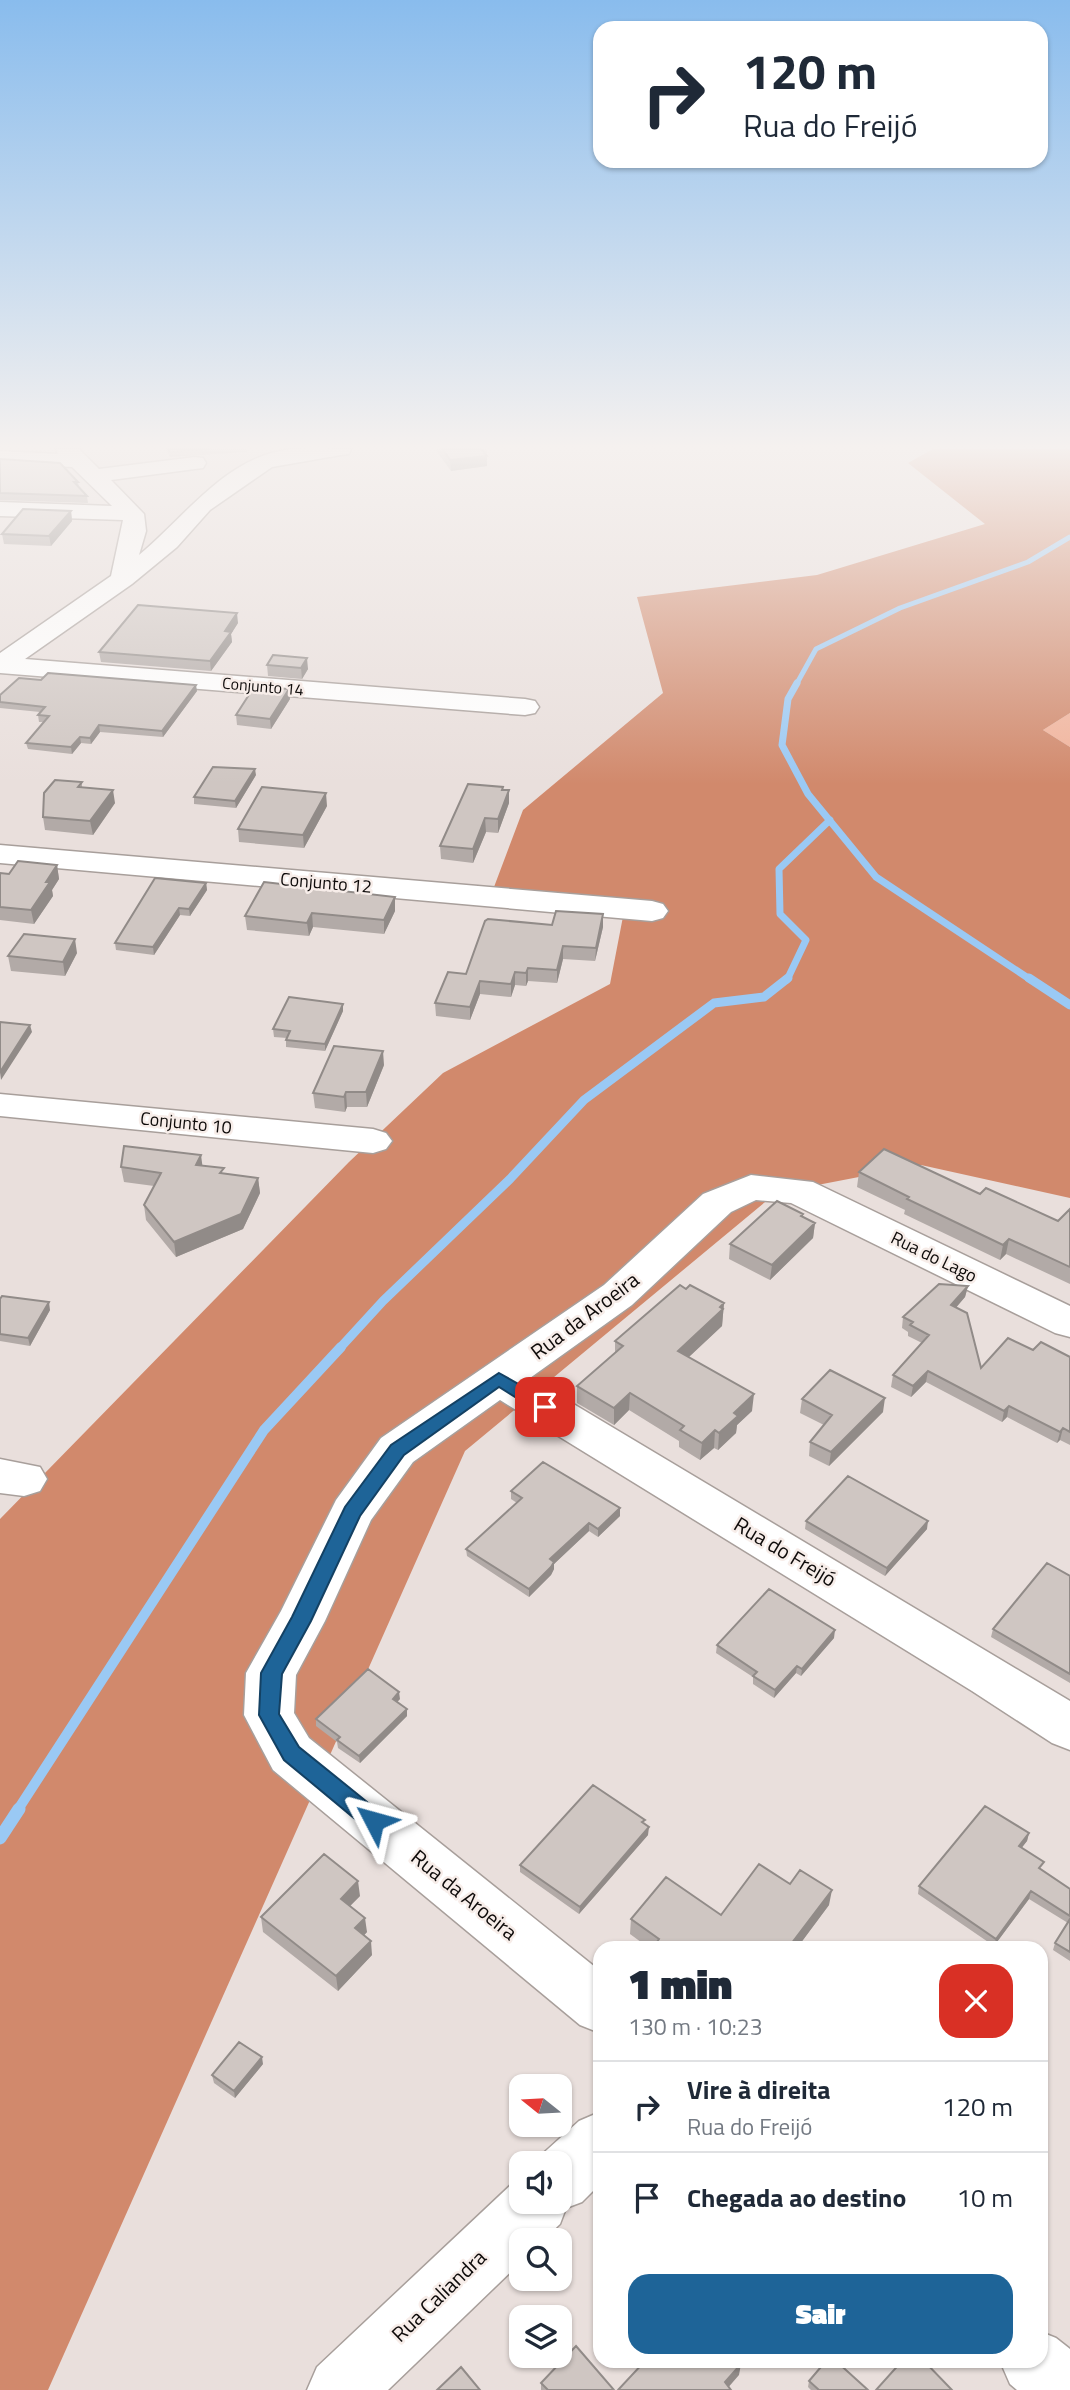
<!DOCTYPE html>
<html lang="pt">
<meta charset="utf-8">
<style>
body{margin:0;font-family:"Titillium Web",sans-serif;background:#f6f6f7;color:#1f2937;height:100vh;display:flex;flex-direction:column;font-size:26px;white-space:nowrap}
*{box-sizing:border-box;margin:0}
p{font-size:23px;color:#747a83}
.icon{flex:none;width:38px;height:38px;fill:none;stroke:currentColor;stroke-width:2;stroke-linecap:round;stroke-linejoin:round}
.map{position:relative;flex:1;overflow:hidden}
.panel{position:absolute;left:593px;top:1941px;width:455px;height:427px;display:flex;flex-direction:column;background:#fff;border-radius:21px;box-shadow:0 2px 5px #0004}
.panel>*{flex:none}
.hud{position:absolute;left:593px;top:21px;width:455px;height:147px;border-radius:21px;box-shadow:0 2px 5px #0004;background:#fff;color:#1f2937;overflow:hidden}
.needle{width:46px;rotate:288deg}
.controls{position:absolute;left:509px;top:2074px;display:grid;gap:14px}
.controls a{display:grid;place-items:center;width:63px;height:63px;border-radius:14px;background:#fff;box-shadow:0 2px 5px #0004;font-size:35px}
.pin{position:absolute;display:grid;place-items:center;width:60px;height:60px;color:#fff;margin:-30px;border-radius:14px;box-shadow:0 4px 10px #0006}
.me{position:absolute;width:77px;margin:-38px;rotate:309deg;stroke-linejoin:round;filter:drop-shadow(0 0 5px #0008)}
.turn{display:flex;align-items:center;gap:24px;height:147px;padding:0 35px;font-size:32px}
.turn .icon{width:91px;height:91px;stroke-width:2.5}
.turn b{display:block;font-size:49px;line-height:60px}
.round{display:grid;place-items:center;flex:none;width:74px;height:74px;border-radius:21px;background:#f6f6f7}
.headline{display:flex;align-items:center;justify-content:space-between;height:119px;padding:0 35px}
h1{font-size:42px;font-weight:800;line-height:52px}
.cta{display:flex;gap:14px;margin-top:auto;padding:14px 35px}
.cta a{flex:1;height:80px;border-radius:21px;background:#1e6498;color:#fff;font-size:28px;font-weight:800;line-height:80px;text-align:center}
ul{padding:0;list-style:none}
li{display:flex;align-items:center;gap:21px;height:91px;padding:0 35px;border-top:2px solid #e0e1e3}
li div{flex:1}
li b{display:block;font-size:26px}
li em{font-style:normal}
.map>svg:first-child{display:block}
.green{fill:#f1b39b}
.forest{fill:#d1896c}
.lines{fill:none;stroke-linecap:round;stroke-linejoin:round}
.stream-far4{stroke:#9ac9f4;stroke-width:5}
.stream-far3{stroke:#9ac9f4;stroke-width:7}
.stream-far2{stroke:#9ac9f4;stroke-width:9}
.stream-far1{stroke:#9ac9f4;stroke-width:10}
.stream{stroke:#9ac9f4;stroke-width:13}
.minor-casing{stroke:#a89f9b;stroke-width:3}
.minor{fill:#fff;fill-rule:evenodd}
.wall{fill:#b2aaa7}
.shaded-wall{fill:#918b88}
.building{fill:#cfc6c2;stroke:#918b88;stroke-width:2}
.route{fill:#1e6498;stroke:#144163;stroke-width:2}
.labels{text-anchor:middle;stroke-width:5;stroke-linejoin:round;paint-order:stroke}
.far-street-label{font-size:16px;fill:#0e0b0a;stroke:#f7ede9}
.street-label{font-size:18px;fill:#0e0b0a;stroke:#f7ede9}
.near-street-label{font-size:21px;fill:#0e0b0a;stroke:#f7ede9}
</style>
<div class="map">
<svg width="1070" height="2390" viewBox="0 0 1070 2390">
<rect width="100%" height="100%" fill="#e9dfdc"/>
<path class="green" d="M1070,713V747L1043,730Z"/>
<path class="forest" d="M933,449H1070V713L1043,730L1070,747V1198L921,1165L776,1193L465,1451L48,2390H0V1519L349,1162L443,1073L610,984L626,901L494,887L523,810L663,693L637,597L817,575L985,524L908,463Z"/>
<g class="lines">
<path class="stream-far4" d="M796,685L816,649L900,608L1028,562L1070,537"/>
<path class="stream-far3" d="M797,683L788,699L782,745L808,794L876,877L1031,980
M787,980L806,940L780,914L779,869L830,820"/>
<path class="stream-far2" d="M1029,978L1070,1005
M339,1349L383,1301L510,1179L584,1100L714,1003L764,997L788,978"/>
<path class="stream-far1" d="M17,1811L264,1430L341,1347"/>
<path class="stream" d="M0,1838L19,1809"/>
<defs>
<path id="minor" d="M56,449H79L99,469L195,457L203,458L206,463L203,468L195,469L111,480L144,514L146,531L139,555C183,519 225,458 286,450C307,447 330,449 351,449L349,454L341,455L272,467L210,510L177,547L132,584L25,659L525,699L535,701L539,707L535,713L525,715L0,673V653L111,576L123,520L0,516V502L112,506L72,467L0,463V451L58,454Z
M0,845L652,901L663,904L668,911L663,918L652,921L0,863Z
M0,1094L373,1129L386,1133L392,1141L386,1149L373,1153L0,1116Z
M751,1175L813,1182L1070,1306V1337L1055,1333L791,1203L756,1200L731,1212L632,1305L530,1378L1070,1701V1750L1052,1743L972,1691L500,1400L413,1462L371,1520L325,1621L296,1675L294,1713L309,1738L600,1971V2033L580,2025L273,1770L244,1715L246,1673L281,1611L336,1500L381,1438L604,1285L703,1194Z
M0,1459L40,1467L47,1479L40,1491L24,1496L0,1493Z
M600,2112V2184L582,2202L566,2208L560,2224L543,2240H522V2261L388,2390H307L317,2367L516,2180L522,2178V2202H560V2163H536L538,2158L579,2121Z
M1041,2332L1056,2338L1070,2349V2390H1017L1010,2384L1000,2361H1041Z"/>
</defs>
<use href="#minor" class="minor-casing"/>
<use href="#minor" class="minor"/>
</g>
<path class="wall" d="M166,449H247V452L170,457Z
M435,449H487V466L451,471Z
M0,459L78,482L79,488L87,496L88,503L0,500Z
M71,511L72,521L51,546L4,544L2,534Z
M238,623L231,634L232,642L211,671L101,662L99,652Z
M273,655L308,669L302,679L268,676L267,665Z
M41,680L197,691L163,737L100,732L91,744L81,743L72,754L28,749L26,743L44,722H39L38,715L40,712L0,708V695Z
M290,699L271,729L237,725L236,715Z
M256,775L236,808L194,804V797Z
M82,782V787L115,803L93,835L45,830L43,817Z
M503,790L509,803L498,833L486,832L473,863L441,859L440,846Z
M327,806L304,848L239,842L238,829Z
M57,865L59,879L52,890L53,896L34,924L0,920V873L9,874Z
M206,883L207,890L190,916L180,915L154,955L116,950L115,943Z
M395,911L384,934L313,927L309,936L247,930L245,916Z
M603,914V927L595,961L563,959L557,983L528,981L526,986L515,985L511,997L480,994L470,1020L436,1016L435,1003L466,974L552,925Z
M77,953L65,976L11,971L8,956Z
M343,1004V1011L325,1051L286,1047V1040L287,1038L274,1037L273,1029Z
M384,1065L367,1107H347L345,1112L315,1108L313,1093Z
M203,1165L225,1174L258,1178L260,1193L243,1229L176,1257L146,1220L144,1205L154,1186L124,1182L121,1167Z
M859,1172L980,1194L1058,1221L1070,1209V1284L1006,1254L1000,1260L904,1214L905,1210L857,1187Z
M803,1214V1217L815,1223L813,1238L770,1280L729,1259L730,1244Z
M968,1286L965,1297L956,1307L981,1368L1033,1350L1070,1357V1445L1060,1440L1057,1443L1007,1417L1002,1422L926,1382L911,1397L891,1387L893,1375L922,1343L908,1336V1332L902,1328L903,1317Z
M0,1299L50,1310L30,1346L0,1341Z
M724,1303L722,1326L689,1357L752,1411L737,1425L736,1433L718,1450L714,1448L700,1460L679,1447V1441L629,1410L614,1425L577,1403V1386L615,1354V1341Z
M802,1399L883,1412L829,1466L809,1456L810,1442L824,1425L800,1413Z
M511,1491L620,1516L598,1537L589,1531L554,1564V1569L551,1575L529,1597L467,1556L466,1549L517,1503L511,1499Z
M806,1521L927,1529L885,1576L805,1529Z
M1070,1576V1683L991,1637L993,1629Z
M834,1638L801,1676L796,1673L774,1698L753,1684V1677L716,1653L717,1645Z
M400,1699L397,1702L407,1716L360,1763L338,1748L337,1742L316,1726V1719Z
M644,1824L648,1835L579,1914L520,1872V1865Z
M1029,1833L1027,1841L1021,1848L1041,1869L1070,1889V1961L1053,1950L1055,1943L1068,1923L1029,1899L994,1946L918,1894L919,1886Z
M790,1884L829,1905L797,1948H649L630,1934L631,1919L721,1915Z
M360,1896L350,1906L367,1932L364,1935L372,1955L338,1991L263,1932L261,1917Z
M263,2064L235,2098L214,2083L212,2075Z
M809,2381L868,2390H811L808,2387Z
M541,2383L614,2390H541Z"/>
<path class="shaded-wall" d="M487,456V466L451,471L450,460Z
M71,511L72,521L51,546L49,536Z
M237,613L238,623L231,634L232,642L211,671L210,661L225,631Z
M307,658L308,669L302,679L301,668Z
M196,685L197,691L163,737L162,731Z
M289,689L290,699L271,729L270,719Z
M99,725L100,732L91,744L90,738Z
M80,737L81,743L72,754L71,747Z
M255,769L256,775L236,808L235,801Z
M113,790L115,803L93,835L90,821Z
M509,790V803L498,833V819Z
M326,793L327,806L304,848L303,835Z
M485,818L486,832L473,863V849Z
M57,865L59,879L52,890L53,896L34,924L31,910L46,882Z
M206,883L207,890L190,916L189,909Z
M395,897V911L384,934V920Z
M179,908L180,915L154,955L153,947Z
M312,913L313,927L309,936L307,923Z
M603,914V927L595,961L596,948Z
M75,939L77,953L65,976L63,962Z
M563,946V959L557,983V970Z
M528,968V981L526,986V973Z
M515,972V985L511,997V984Z
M480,981V994L470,1020V1007Z
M343,1004V1011L325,1051V1044Z
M30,1025L32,1032L1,1080L0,1072Z
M383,1051L384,1065L367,1107L366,1092Z
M346,1092L347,1107L345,1112L344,1097Z
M201,1155L203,1170L196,1165Z
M258,1178L260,1193L243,1229L176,1257L174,1242Z
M815,1223L813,1238L770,1280L772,1265Z
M1009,1239L1006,1254L1000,1260L1003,1245Z
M968,1286L965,1297L949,1316L951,1305Z
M49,1302L50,1310L30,1346L28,1338Z
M724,1303L722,1326L677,1368L678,1351Z
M928,1371L926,1382L911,1397L913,1386Z
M630,1393L629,1410L614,1425V1408Z
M754,1394L752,1411L737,1425L736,1433L718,1450L719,1433L734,1413Z
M885,1398L883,1412L829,1466L831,1452Z
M1009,1406L1007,1417L1002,1422L1004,1411Z
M1063,1428L1060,1440L1057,1443L1060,1432Z
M715,1430L714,1448L700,1460L702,1443Z
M620,1508V1516L598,1537V1529Z
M928,1521L927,1529L885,1576L887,1568Z
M589,1523V1531L554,1564V1569L551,1575L529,1597V1589L550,1559Z
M835,1630L834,1638L801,1676L802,1669Z
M797,1666L796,1673L774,1698L775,1690Z
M399,1692L400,1699L393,1706V1699Z
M407,1709V1716L360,1763L359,1756Z
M649,1827L648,1835L579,1914L580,1907Z
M1029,1833L1027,1841L1017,1854L1019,1846Z
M358,1881L360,1896L343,1913L341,1899Z
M832,1890L829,1905L797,1948H788Z
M1031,1891L1029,1899L994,1946L996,1939Z
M365,1918L367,1932L357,1943L355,1928Z
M371,1941L372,1955L338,1991L336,1976Z
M262,2057L263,2064L235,2098L234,2091Z
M741,2364L739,2375L726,2390L725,2382Z"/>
<path class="building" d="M168,449H209L169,452Z
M443,449H481L487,456L450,460Z
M0,459L60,463L78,482H74L87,496L0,493Z
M23,509L71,511L49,536L2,534Z
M138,605L237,613L225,631L231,632L210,661L99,652Z
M273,655L307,658L301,668L267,665Z
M48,673L196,685L162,731L99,725L90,738L80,737L71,747L26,743L49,716L38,715L45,707L0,702V695L19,678L41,680Z
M254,687L289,689L270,719L236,715Z
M213,767L255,769L235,801L194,797Z
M55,780L82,782L78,787L113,790L90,821L43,817L44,793Z
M468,784L503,787L502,790H509L498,819L485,818L473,849L440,846Z
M262,787L326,793L303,835L238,829Z
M18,861L57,865L46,882H50L31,910L0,907V873L9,874Z
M155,878L206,883L189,909L179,908L153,947L115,943Z
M264,882L395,897L384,920L312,913L307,923L245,916Z
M556,911L603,914L596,948L563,946L557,970L528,968L526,973L515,972L511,984L480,981L470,1007L435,1003L448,972L466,974L485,921L488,919L552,925Z
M24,934L75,939L63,962L8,956Z
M289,997L343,1004L325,1044L286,1040L290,1031L273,1029Z
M0,1022L30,1025L0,1072Z
M334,1046L383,1051L366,1092H346L344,1097L313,1093Z
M124,1146L201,1155L196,1165L224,1168L220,1173L258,1178L241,1214L174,1242L144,1205L161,1173L121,1167Z
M884,1149L980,1194L986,1188L1058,1221L1070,1209V1267L1009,1239L1003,1245L907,1199L909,1197L859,1172Z
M777,1201L803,1214L801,1216L815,1223L772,1265L730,1244Z
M939,1284L968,1286L951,1305L967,1313L981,1368L1008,1338L1033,1350L1041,1342L1070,1357V1432L1063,1428L1060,1432L1009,1406L1004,1411L928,1371L913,1386L893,1375L929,1335L910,1325L913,1322L903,1317Z
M680,1285L686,1289L690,1285L724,1303L720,1307L723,1309L678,1351L754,1394L734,1413L738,1416L719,1433L715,1430L702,1443L680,1430L684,1426L630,1393L614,1408L577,1386L623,1346L615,1341Z
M2,1296L49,1302L28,1338L0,1334V1299Z
M830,1370L885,1398L831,1452L810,1442L832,1415L802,1399Z
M543,1462L620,1508L598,1529L589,1523L550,1559L554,1562L551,1567L529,1589L466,1549L522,1498L511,1491Z
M848,1476L928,1521L887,1568L806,1521Z
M1047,1563L1070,1576V1674L993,1629Z
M769,1589L835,1630L802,1669L797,1666L775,1690L753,1676L757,1672L717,1645Z
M368,1669L399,1692L393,1699L407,1709L359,1756L337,1740L340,1737L316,1719Z
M593,1785L645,1820L642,1822L649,1827L580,1907L520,1865Z
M985,1806L1029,1833L1019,1846L1044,1862L1039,1868L1070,1889V1916L1031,1891L996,1939L919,1886Z
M324,1854L358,1881L341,1899L365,1918L355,1928L371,1941L336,1976L261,1917Z
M759,1864L790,1884L800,1870L832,1890L788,1948H653L659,1939L631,1919L666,1877L721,1915Z
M1070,1919V1952L1055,1943Z
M239,2042L262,2057L234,2091L212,2075Z
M576,2346L614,2390H548L541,2383Z
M645,2361H738L741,2364L725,2382L731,2390H618Z
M826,2361H836L868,2390H819L809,2381Z
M902,2361H924L952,2390H876Z
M461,2367L480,2390H437Z"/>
<linearGradient id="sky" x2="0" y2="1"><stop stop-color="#89bced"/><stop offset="0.57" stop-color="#f5f1ef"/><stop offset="1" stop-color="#f5f1ef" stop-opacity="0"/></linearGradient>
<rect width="1070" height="784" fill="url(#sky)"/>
<path class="route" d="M499,1373L552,1403L554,1407L552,1412H539L499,1387L404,1455L360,1516L311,1621L282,1674L279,1714L299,1747L382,1814L385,1821L382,1828L374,1831L366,1828L284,1760L259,1715L261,1673L292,1617L345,1507L391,1445Z"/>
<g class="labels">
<g class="far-street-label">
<text transform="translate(263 686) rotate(5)" y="6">Conjunto 14</text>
</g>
<g class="street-label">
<text transform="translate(326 883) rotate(5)" y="6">Conjunto 12</text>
<text transform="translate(186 1123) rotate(6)" y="6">Conjunto 10</text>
<text transform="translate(934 1257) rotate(26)" y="6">Rua do Lago</text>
</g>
<g class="near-street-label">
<text transform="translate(585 1316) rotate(-37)" y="7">Rua da Aroeira</text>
<text transform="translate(785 1552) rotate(31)" y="7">Rua do Freijó</text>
<text transform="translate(464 1895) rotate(39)" y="7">Rua da Aroeira</text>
<text transform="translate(439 2296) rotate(-44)" y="7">Rua Caliandra</text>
</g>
</g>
</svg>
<div class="controls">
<a><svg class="needle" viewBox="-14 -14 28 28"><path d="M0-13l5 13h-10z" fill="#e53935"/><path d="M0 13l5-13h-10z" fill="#747a83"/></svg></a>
<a><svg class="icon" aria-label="sound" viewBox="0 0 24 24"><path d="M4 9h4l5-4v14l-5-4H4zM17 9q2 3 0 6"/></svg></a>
<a><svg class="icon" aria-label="search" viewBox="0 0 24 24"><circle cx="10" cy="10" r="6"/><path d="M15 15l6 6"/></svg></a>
<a><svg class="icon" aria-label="layers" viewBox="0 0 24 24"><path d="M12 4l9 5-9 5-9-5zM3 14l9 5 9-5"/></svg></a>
</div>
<div class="pin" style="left:545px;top:1407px;background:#d93025"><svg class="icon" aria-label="arrive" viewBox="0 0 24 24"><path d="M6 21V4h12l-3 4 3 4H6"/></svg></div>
<svg class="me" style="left:374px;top:1821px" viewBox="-20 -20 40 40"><path d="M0-17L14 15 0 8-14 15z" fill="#1e6498" stroke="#fff" stroke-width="4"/></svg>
<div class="hud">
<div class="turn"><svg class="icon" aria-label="right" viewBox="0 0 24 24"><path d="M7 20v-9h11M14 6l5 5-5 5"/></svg><div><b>120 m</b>Rua do Freijó</div></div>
</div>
<section class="panel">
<div class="headline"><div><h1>1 min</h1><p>130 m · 10:23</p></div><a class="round" style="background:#d93025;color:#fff"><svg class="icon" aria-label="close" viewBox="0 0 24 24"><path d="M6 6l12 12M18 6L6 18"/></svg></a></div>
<ul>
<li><svg class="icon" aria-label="right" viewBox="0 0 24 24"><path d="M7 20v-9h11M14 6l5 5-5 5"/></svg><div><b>Vire à direita</b><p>Rua do Freijó</p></div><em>120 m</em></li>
<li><svg class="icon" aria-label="arrive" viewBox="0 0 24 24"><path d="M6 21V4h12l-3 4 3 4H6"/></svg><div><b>Chegada ao destino</b></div><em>10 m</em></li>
</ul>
<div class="cta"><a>Sair</a></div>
</section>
</div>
